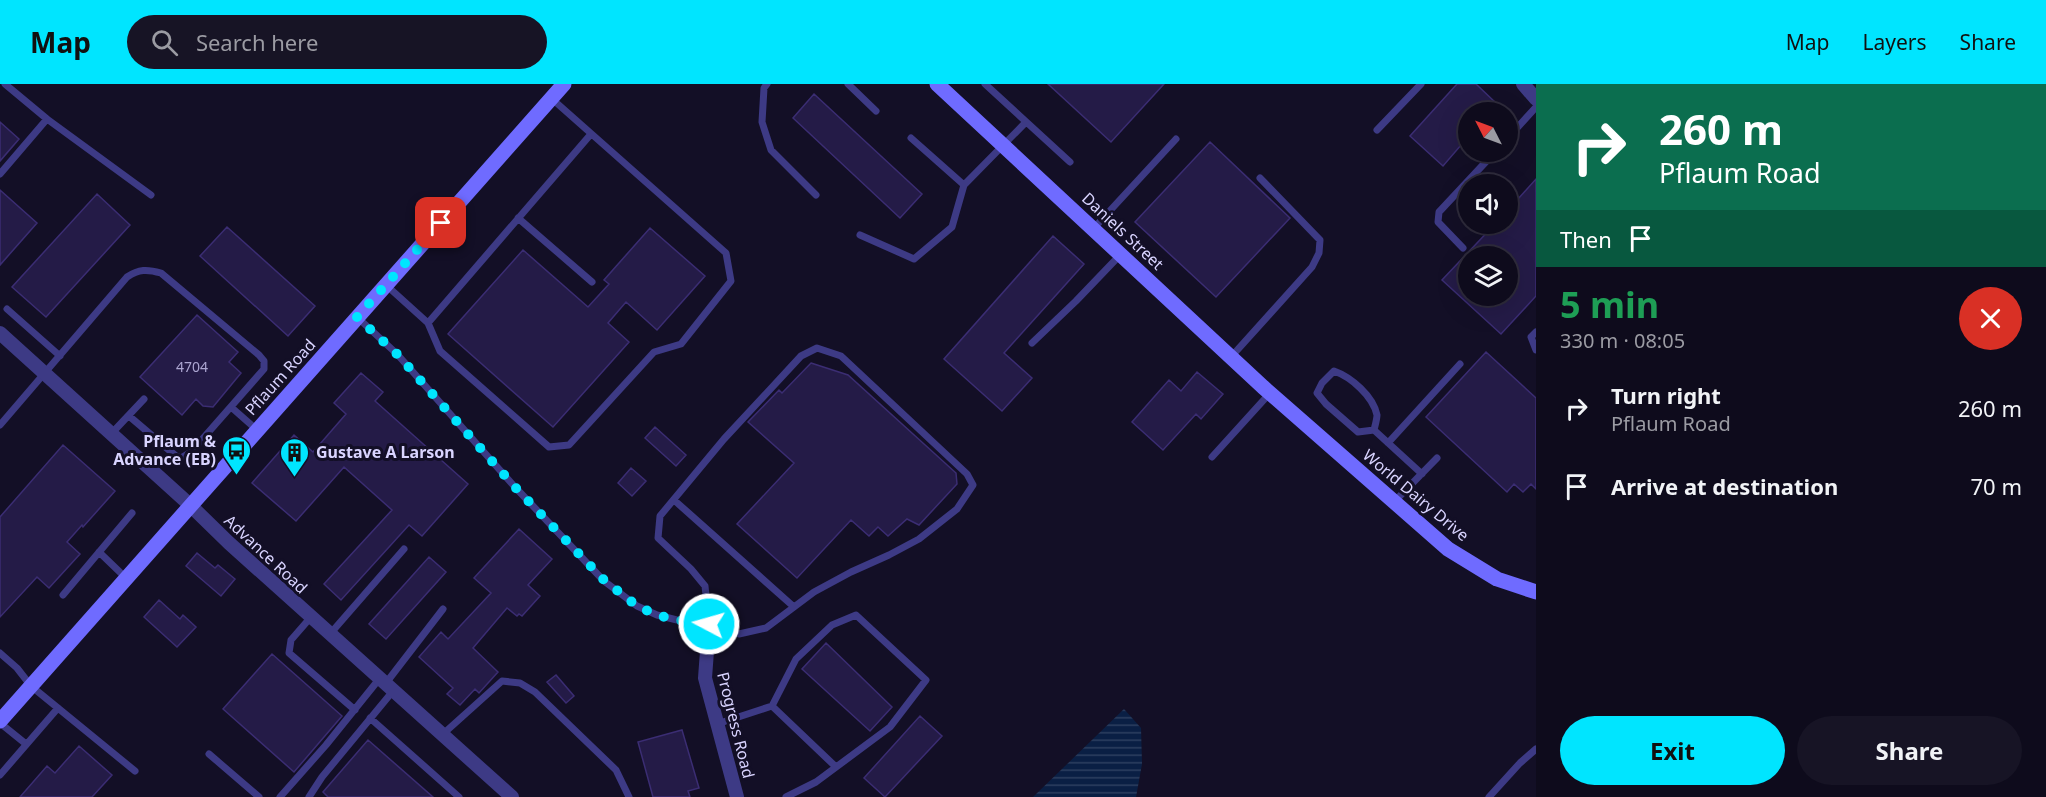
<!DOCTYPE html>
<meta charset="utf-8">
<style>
body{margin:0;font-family:"Noto Sans",sans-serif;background:#171425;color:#f1f3f6;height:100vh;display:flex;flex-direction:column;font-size:22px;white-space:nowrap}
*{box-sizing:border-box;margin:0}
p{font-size:20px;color:#9b9ba3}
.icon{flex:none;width:33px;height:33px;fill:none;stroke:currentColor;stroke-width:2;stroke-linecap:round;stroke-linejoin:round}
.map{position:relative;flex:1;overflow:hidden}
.panel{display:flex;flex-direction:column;background:#0e0b1c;width:510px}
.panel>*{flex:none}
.hud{background:#0b6e4f;color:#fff;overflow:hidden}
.needle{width:39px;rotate:312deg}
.buttons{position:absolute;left:1458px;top:18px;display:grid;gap:12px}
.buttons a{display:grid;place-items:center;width:60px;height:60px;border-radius:50%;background:#0e0b1c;box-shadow:0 6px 24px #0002,0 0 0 2px #2e2b3b;font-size:30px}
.pin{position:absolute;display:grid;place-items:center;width:51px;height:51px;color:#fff;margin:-26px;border-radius:12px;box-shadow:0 3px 9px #0006}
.me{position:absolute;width:66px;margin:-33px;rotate:276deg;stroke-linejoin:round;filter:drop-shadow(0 0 4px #0008)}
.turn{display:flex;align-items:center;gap:21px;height:126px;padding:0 24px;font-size:27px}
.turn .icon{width:78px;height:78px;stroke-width:2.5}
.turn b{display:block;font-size:42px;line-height:51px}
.then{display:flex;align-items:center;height:57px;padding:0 24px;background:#0003;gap:12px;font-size:22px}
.round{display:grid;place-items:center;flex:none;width:63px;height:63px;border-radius:32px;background:#171425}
.summary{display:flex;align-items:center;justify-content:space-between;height:102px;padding:0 24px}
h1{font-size:36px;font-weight:700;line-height:45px;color:#1e9e55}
.button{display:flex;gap:12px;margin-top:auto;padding:12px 24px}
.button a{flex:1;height:69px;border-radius:36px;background:#00e5ff;color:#111;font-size:24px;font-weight:700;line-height:69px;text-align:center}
.button a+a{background:#171425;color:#f1f3f6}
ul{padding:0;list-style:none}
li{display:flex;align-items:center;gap:18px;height:78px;padding:0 24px}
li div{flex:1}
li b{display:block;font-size:22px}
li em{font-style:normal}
header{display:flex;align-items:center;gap:36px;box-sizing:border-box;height:84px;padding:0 30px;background:#00e5ff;color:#111}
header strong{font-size:28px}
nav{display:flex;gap:33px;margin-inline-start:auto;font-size:21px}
.search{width:420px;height:54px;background:#171425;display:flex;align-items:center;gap:15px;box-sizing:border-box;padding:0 21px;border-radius:33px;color:#9b9ba3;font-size:22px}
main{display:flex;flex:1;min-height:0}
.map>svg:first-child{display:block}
.water{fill:url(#water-rules)}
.building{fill:#241b47;stroke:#3b2d73;stroke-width:1.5;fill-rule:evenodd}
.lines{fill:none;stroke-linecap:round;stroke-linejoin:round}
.lane{stroke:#3d3a85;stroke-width:7}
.street{stroke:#3d3a85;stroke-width:14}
.secondary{stroke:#6f6bff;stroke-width:15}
.route{stroke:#00e5ff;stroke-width:10;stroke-dasharray:0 18}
.labels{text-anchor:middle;stroke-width:6;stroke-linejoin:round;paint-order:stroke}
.number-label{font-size:14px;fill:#aca6d1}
.street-label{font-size:16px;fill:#d9d4ff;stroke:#130f26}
.poi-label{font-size:16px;font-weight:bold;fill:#d9d4ff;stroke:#130f26;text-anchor:end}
</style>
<header>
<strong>Map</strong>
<div class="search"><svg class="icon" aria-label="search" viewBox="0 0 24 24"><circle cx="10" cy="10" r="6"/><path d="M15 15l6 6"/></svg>Search here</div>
<nav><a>Map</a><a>Layers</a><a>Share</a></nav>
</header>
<main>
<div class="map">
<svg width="1536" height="713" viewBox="0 0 1536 713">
<defs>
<pattern id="water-rules" width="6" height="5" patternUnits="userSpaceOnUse" patternTransform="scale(1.5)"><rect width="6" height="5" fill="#0a1f44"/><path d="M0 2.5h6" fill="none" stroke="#2d3f60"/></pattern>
</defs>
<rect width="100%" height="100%" fill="#130f26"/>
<path class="water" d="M1124,625L1141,644L1142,680L1136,713H1033Z"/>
<path class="building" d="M1048,0H1164L1111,58Z
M1457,0H1476L1498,21L1491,28H1468V53L1443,82L1410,52Z
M814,10L922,110L900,134L793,34Z
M0,38L19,55L0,77Z
M1210,58L1290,134L1216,213L1135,138Z
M1536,95V212L1501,250L1442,196L1495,140H1508V126ZM1468,172H1508V212H1468Z
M0,106L37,139L0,181Z
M97,110L130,141L46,233L12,203Z
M227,143L315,222L288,252L200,172Z
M650,144L705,192L657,246L626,218L608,239L629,258L553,343L448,250L523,166L588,223L609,200L604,196Z
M1053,152L1084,180L1004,269L1032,294L1002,327L944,275Z
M197,231L238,268L229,278L241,289L213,323L203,322L196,315L182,331L140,293Z
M1486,268L1536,314V405L1531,400L1523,408L1514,400L1507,408L1426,333Z
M811,279L848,291L956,389L957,400L919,441L907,435L888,452L878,443L869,452L851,436L797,494L737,440L794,379L748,338L779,306L782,309Z
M1197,288L1223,310L1201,335L1196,330L1163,366L1132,338L1169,296L1181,307Z
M361,289L383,308L375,317L468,400L422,452L409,441L341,516L324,500L392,426L344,383L296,437L252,399L294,351L313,368L346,330L334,319Z
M655,343L686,371L676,382L645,354Z
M63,361L115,407L83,443L82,441L67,458L80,470L49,504L37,493L0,533V433Z
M631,384L646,397L632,412L618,399Z
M519,445L552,475L528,501L540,512L522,532L519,530L517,532L507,524L473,564L498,588L479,609L475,605L460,621L447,610L453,604L419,573L441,548L448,555L491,509L474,494Z
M197,469L215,484L218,481L235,495L221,512L186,482Z
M429,473L446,488L386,555L369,540Z
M159,516L180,535L183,531L196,543L177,563L144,533Z
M826,559L892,623L870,647L802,585Z
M272,570L342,632L294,688L223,625Z
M556,591L574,612L566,619L547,598Z
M920,632L942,652L885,713L864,694Z
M682,646L699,704L688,707L690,713H653L638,658Z
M368,656L433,713H328L323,708Z
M79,662L112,691L92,713H20L47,682L55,689Z"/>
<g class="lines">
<path class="lane" d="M5,0L47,35L151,111
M767,0L764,4L762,38L771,66L816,111
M848,0L876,27
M985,0L1070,78
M1377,46L1421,0
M911,54L964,101
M1508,54L1536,23
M0,90L47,35
M518,134L592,198
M1094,144L1176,55
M860,151L914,175L952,143L964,101L1026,38
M1463,164L1438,138L1439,128L1495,68
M386,201L428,239L440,267L549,363L569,361L654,268L681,260L731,197L726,169L551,14
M7,225L60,272
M357,233L397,270L514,402L604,497L637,522L657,531L677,536L709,540L739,550L766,544L814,508L851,488L889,471L919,455L957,425L973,401L967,390L841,272L817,264L801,272L724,355L660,432L658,454L691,485L705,502L709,540
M428,239L591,50
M1536,248L1531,253L1536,266
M1032,259L1076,217L1121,170
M1231,273L1312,183L1319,169L1320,156L1260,94
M231,323L257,346
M0,341L127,193C139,185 147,185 161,189L259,271L264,277V285L191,368L181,374L176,372L129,332
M1374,346C1375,342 1377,335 1377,331C1373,312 1351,293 1334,287L1322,299L1317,309L1326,320L1358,348L1374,346L1422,390
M111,350L144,315
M1388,359L1460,280
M1212,373L1270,309
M674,416L794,523
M1394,418L1437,374
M99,468L126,494
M63,511L132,429
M311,533L291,556L289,569L355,626
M330,550L404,465
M0,569L17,584L31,602L135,687
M386,599L443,525
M772,622L836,683
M370,634L459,713
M0,639L26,660
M717,640L772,622L796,575L832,541L856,531L926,596L890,643L816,698L786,713
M443,650L502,597L520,599L535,608L616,686L629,713
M209,670L259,713
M0,691L58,624
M280,713L326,661L380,594
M309,713L322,693L393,607
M1489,713L1520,679L1536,665"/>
<path class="street" d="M1523,0L1536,15
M0,249L190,421L229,459L512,713
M709,540L705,594L737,713"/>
<path class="secondary" d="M937,0L1263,303L1448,465L1497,495L1536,508
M0,637L564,0"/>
</g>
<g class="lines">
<path class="route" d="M441,139L357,233L397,270L514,402L604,496L637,522L657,531L676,536L709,540"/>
</g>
<defs>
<symbol id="bus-pin" viewBox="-11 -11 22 30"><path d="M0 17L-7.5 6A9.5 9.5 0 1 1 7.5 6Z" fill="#00e5ff" stroke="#130f26"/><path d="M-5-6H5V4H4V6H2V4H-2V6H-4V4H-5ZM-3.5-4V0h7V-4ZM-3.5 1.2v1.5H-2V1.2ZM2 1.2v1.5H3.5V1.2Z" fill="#111"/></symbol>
<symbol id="building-pin" viewBox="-11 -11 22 30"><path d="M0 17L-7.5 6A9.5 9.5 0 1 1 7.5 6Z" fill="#00e5ff" stroke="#130f26"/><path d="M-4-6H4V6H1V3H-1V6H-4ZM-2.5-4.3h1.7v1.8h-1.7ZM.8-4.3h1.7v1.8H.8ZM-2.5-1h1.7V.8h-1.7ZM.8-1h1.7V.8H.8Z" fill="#111"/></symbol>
</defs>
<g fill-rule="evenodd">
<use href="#bus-pin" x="220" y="350" width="33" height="45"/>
<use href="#building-pin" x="278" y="352" width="33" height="45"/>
</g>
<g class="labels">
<g class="number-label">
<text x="192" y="288">4704</text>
</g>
<g class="street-label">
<text transform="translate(1123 147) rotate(43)" y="6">Daniels Street</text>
<text transform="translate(280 293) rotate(-48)" y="6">Pflaum Road</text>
<text transform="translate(1416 411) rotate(40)" y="6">World Dairy Drive</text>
<text transform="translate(266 470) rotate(43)" y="6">Advance Road</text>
<text transform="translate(736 641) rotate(76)" y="6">Progress Road</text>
</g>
<g class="poi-label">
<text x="216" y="363">Pflaum &amp;<tspan x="216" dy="18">Advance (EB)</tspan></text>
<text x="316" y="374" text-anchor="start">Gustave A Larson</text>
</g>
</g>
</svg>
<div class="buttons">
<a><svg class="needle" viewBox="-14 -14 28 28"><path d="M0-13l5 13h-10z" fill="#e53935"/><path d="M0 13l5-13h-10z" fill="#9b9ba3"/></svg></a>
<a><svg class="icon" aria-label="sound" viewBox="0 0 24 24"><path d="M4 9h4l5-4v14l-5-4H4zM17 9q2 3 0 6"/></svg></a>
<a><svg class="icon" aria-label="layers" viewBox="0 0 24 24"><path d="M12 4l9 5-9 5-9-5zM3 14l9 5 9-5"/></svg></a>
</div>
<div class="pin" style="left:441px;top:139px;background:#d93025"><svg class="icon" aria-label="arrive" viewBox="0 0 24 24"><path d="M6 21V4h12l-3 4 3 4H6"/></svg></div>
<svg class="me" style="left:709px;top:540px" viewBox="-20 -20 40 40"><circle r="17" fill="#00e5ff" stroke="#fff" stroke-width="3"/><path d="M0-11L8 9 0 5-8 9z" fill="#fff"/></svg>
</div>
<section class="panel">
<div class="hud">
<div class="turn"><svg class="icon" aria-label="right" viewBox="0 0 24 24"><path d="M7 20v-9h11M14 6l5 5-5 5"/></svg><div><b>260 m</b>Pflaum Road</div></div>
<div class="then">Then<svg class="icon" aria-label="arrive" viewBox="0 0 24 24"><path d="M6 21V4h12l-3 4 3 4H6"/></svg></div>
</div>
<div class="summary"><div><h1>5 min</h1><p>330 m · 08:05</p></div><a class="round" style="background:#d93025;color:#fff"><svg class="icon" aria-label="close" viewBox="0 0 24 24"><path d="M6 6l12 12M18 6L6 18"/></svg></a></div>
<ul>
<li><svg class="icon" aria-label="right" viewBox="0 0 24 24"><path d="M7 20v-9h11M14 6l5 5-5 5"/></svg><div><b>Turn right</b><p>Pflaum Road</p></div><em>260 m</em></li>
<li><svg class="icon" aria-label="arrive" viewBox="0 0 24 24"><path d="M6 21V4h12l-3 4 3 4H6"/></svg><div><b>Arrive at destination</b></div><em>70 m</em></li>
</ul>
<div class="button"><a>Exit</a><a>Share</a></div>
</section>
</main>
